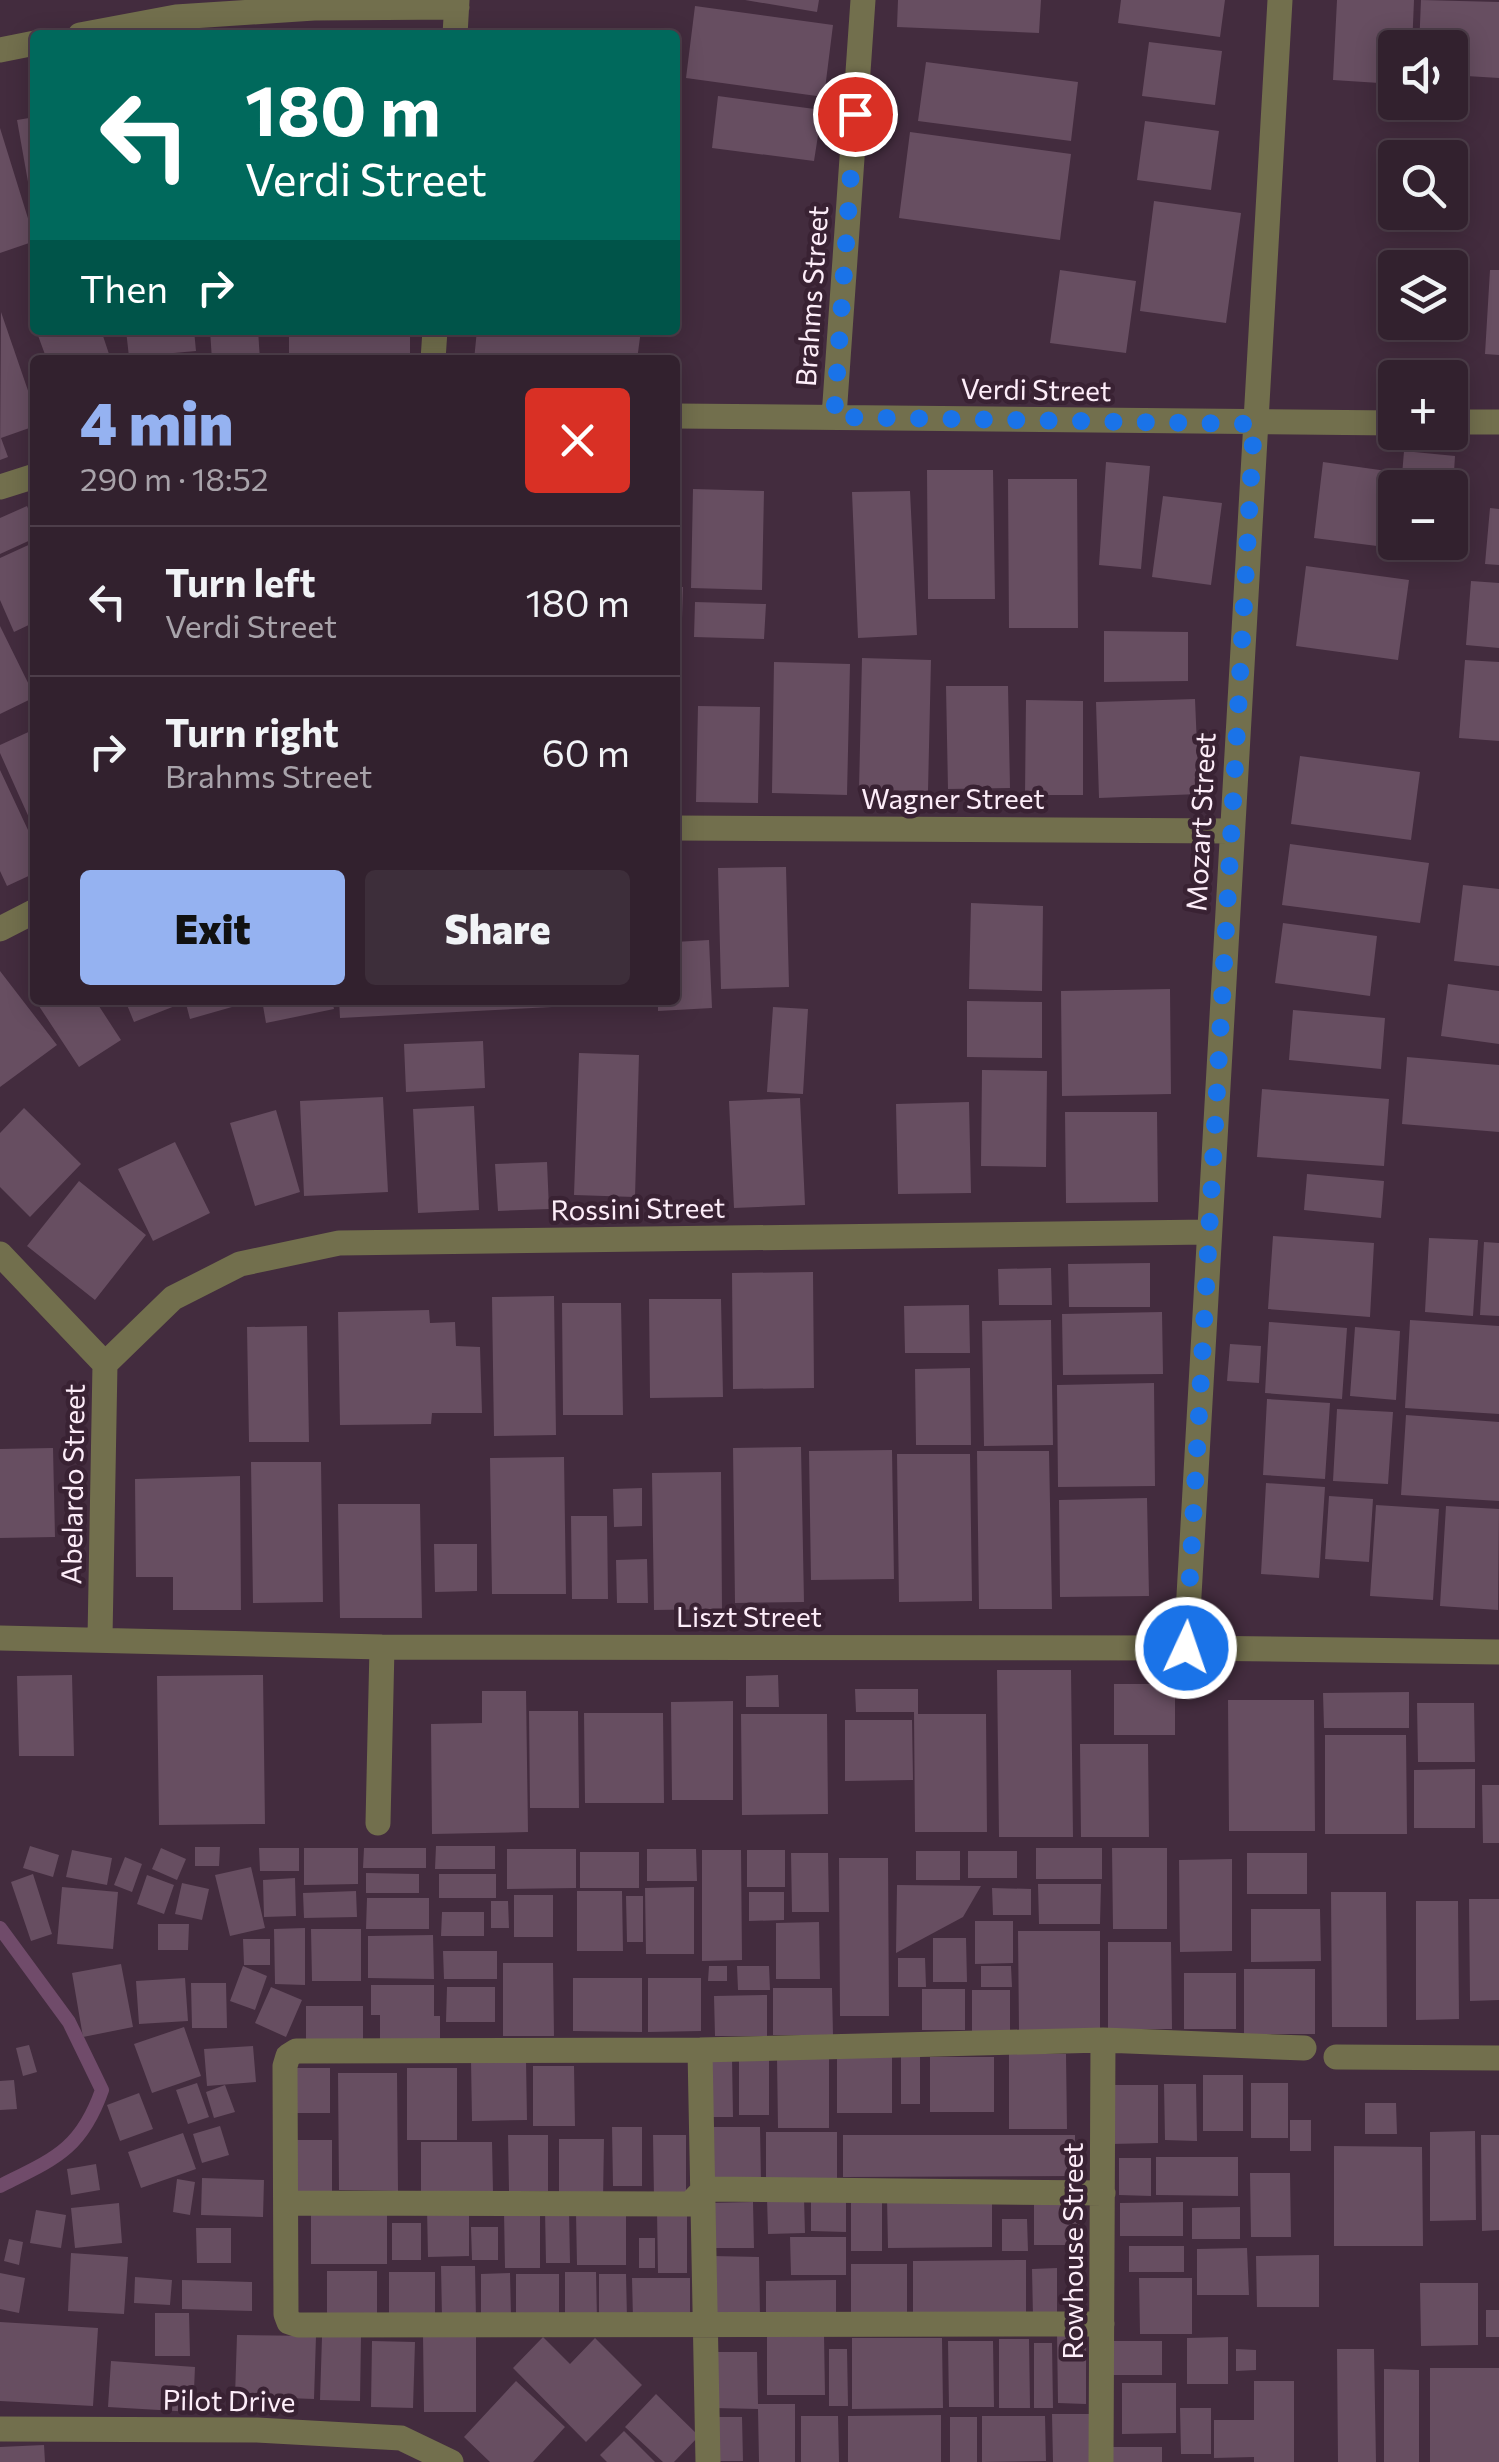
<!DOCTYPE html>
<meta charset="utf-8">
<style>
body{margin:0;font-family:Commissioner,sans-serif;background:#3d2e3a;color:#f1f3f6;height:100vh;display:flex;flex-direction:column;font-size:38px;white-space:nowrap}
*{box-sizing:border-box;margin:0}
p{font-size:32px;color:#a8a3aa}
.icon{flex:none;width:55px;height:55px;fill:none;stroke:currentColor;stroke-width:2;stroke-linecap:round;stroke-linejoin:round}
.map{position:relative;flex:1;overflow:hidden}
.sheet{position:absolute;left:30px;top:355px;width:650px;height:650px;display:flex;flex-direction:column;background:#32212e;border-radius:10px;box-shadow:0 5px 25px #0003,0 0 0 2px #4d3e4a}
.sheet>*{flex:none}
.top-card{position:absolute;left:30px;top:30px;width:650px;height:305px;border-radius:10px;box-shadow:0 5px 25px #0003,0 0 0 2px #4d3e4a;background:#00695c;color:#fff;overflow:hidden}
.fabs{position:absolute;left:1378px;top:30px;display:grid;gap:20px}
.fabs a{display:grid;place-items:center;width:90px;height:90px;border-radius:10px;background:#32212e;box-shadow:0 5px 25px #0003,0 0 0 2px #4d3e4a;font-size:50px}
.pin{position:absolute;display:grid;place-items:center;width:85px;height:85px;color:#fff;margin:-42px;border:5px solid #fff;border-radius:50%;box-shadow:0 2px 10px #0007}
.me{position:absolute;width:110px;margin:-55px;rotate:3deg;stroke-linejoin:round;filter:drop-shadow(0 0 8px #0008)}
.turn{display:flex;align-items:center;gap:35px;height:210px;padding:0 50px;font-size:45px}
.turn .icon{width:130px;height:130px;stroke-width:2.5}
.turn b{display:block;font-size:70px;line-height:85px}
.then{display:flex;align-items:center;height:95px;padding:0 50px;background:#0003;gap:20px;font-size:38px}
.round{display:grid;place-items:center;flex:none;width:105px;height:105px;border-radius:10px;background:#3d2e3a}
.head{display:flex;align-items:center;justify-content:space-between;height:170px;padding:0 50px}
h1{font-size:60px;font-weight:800;line-height:75px;color:#95b2f1}
.primary-button{display:flex;gap:20px;margin-top:auto;padding:20px 50px}
.primary-button a{flex:1;height:115px;border-radius:10px;background:#95b2f1;color:#111;font-size:40px;font-weight:800;line-height:115px;text-align:center}
.primary-button a+a{background:#3d2e3a;color:#f1f3f6}
ul{padding:0;list-style:none}
li{display:flex;align-items:center;gap:30px;height:150px;padding:0 50px;border-top:2px solid #4d3e4a}
li div{flex:1}
li b{display:block;font-size:38px}
li em{font-style:normal}
.map>svg:first-child{display:block}
.lines{fill:none;stroke-linecap:round;stroke-linejoin:round}
.stream{stroke:#704b6a;stroke-width:14}
.building{fill:#674e61}
.minor{stroke:#726f4d;stroke-width:25}
.route{stroke:#1a73e8;stroke-width:18;stroke-dasharray:0 32.4}
.labels{text-anchor:middle;stroke-width:9;stroke-linejoin:round;paint-order:stroke}
.street-label{font-size:28px;fill:#fdedf9;stroke:#392233}
</style>
<div class="map">
<svg width="1499" height="2462" viewBox="0 0 1499 2462">
<rect width="100%" height="100%" fill="#432c3e"/>
<g class="lines">
<path class="stream" d="M0,1928L69,2022L102,2090C81,2150 54,2159 0,2186"/>
</g>
<path class="building" d="M745,0H819L817,12Z
M898,0H1041L1039,33L897,27Z
M1121,0H1225L1220,37L1118,23Z
M1337,0H1414L1412,48H1395V84L1333,80Z
M1421,0L1499,2V78L1450,75V48H1419Z
M695,6L833,25L824,97L686,78Z
M1149,42L1222,51L1215,105L1142,96Z
M926,62L1078,82L1071,141L918,121Z
M718,96L822,110L814,161L712,148Z
M35,117V210H33L17,120Z
M1145,121L1219,131L1211,190L1137,180Z
M0,128L35,241L0,253Z
M910,132L1071,154L1060,240L899,218Z
M1154,201L1241,213L1226,323L1140,311Z
M1060,270L1136,281L1126,353L1050,343Z
M1490,270H1499V355L1485,354Z
M1,312L35,411V426L1,438L8,457L0,460Z
M36,330H101L111,360H47Z
M126,330H194L196,351L129,357Z
M210,330H258L260,360H212Z
M289,330H410V360H289Z
M477,330H641L637,360H474Z
M1404,451L1455,456L1453,488H1401Z
M1106,462L1150,466L1141,569L1099,565Z
M1323,462L1387,471L1377,546L1314,538Z
M927,470H993L995,599H928Z
M1008,479H1077L1078,628H1009Z
M675,481H682L680,572H675Z
M693,489L764,491L762,590L691,588Z
M910,491L917,635L858,638L852,492Z
M1163,496L1222,503L1211,585L1152,577Z
M27,506L35,524V538L0,554V518Z
M1490,508L1499,509V565L1485,564Z
M35,542V622L14,632L0,600V558Z
M1397,542H1448V551L1397,547Z
M1306,566L1409,580L1398,660L1296,646Z
M1471,581L1499,583V648L1466,645Z
M675,587H683L681,650H675Z
M695,602L766,604L764,639L694,637Z
M0,626L35,697L0,714Z
M1104,631L1188,632V681L1104,682Z
M862,658L931,660L928,791L859,790Z
M1465,660L1499,662V741L1459,738Z
M774,662L850,664L847,795L772,793Z
M946,686H1008L1010,788L948,789Z
M675,694H682L680,796H675Z
M1195,699L1199,794L1099,798L1096,702Z
M1026,700L1083,701V795H1025Z
M698,706L760,707L758,803L696,802Z
M35,729V831L0,753V745Z
M1300,756L1420,772L1411,840L1291,824Z
M0,770L35,845V873L7,886L0,871Z
M1290,844L1429,863L1420,923L1282,905Z
M786,867L789,987L721,989L718,868Z
M1463,885L1499,889V966L1454,961Z
M971,903L1043,906L1042,991L969,989Z
M1283,923L1377,936L1370,996L1275,983Z
M709,940L712,1008L658,1011V1000H675V942Z
M0,971L57,1045L0,1087Z
M1448,984L1499,991V1044L1441,1036Z
M1170,989L1171,1094L1062,1096L1061,991Z
M35,1000H95L121,1040L79,1067Z
M125,1000H173L175,1006L134,1022Z
M185,1000H253V1001L190,1019Z
M262,1000H332L334,1009L266,1023Z
M339,1000H572V1006L340,1018Z
M967,1001L1042,1002V1058L967,1057Z
M773,1007L808,1009L803,1094L767,1092Z
M1293,1010L1385,1018L1381,1069L1289,1060Z
M483,1041L485,1088L406,1092L404,1044Z
M579,1053L639,1055L635,1197L574,1195Z
M1407,1057L1499,1065V1132L1402,1124Z
M982,1070L1047,1071L1046,1167L981,1166Z
M1262,1089L1389,1099L1384,1166L1257,1157Z
M383,1097L388,1192L304,1196L300,1101Z
M800,1098L805,1205L734,1208L729,1101Z
M969,1102L971,1193L898,1194L896,1104Z
M474,1106L479,1210L418,1213L413,1109Z
M24,1108L81,1164L30,1217L0,1187V1133Z
M276,1110L300,1192L255,1206L230,1123Z
M1065,1112H1157L1158,1202L1066,1203Z
M175,1142L210,1213L153,1241L118,1169Z
M547,1162L549,1209L498,1211L495,1164Z
M1307,1174L1384,1181L1381,1218L1304,1210Z
M79,1181L146,1235L95,1300L27,1246Z
M1273,1236L1374,1243L1370,1317L1268,1309Z
M1429,1238L1478,1240L1473,1316L1425,1312Z
M1484,1242L1499,1243V1316L1480,1315Z
M1150,1263V1307H1069L1068,1264Z
M1051,1268L1052,1305H999L998,1269Z
M813,1272L814,1388L733,1389L732,1273Z
M554,1296L556,1435L494,1436L492,1297Z
M649,1299H721L723,1397L650,1398Z
M562,1303H621L623,1415H563Z
M969,1305L970,1353H905L904,1306Z
M429,1310L430,1323L455,1322L456,1346L480,1347L482,1413H432L431,1424L340,1425L338,1312Z
M1162,1312L1163,1374L1063,1375L1062,1314Z
M1051,1320L1053,1445L984,1446L982,1321Z
M1410,1320L1499,1326V1414L1405,1408Z
M1269,1322L1347,1328L1342,1399L1265,1393Z
M307,1326L309,1442H249L247,1327Z
M1355,1327L1400,1331L1396,1400L1350,1396Z
M1230,1344L1261,1346L1259,1383L1227,1381Z
M970,1368L971,1445H916L915,1369Z
M1154,1383L1155,1486L1058,1487L1057,1385Z
M1267,1399L1330,1403L1325,1479L1263,1475Z
M1337,1409L1393,1412L1388,1484L1333,1481Z
M1406,1415L1499,1422V1501L1401,1495Z
M801,1447L804,1602L735,1603L733,1448Z
M53,1448L55,1537L0,1538V1449Z
M892,1450L894,1579L811,1580L809,1451Z
M977,1451H1049L1052,1609H979Z
M897,1454H970L972,1601L899,1602Z
M564,1457L566,1594H492L490,1458Z
M251,1462H321L323,1602L253,1603Z
M721,1472L722,1609L654,1610L652,1473Z
M240,1476L241,1610H173V1577H136L135,1479Z
M1266,1483L1325,1487L1319,1578L1261,1574Z
M642,1488V1526L614,1527L613,1489Z
M1329,1496L1373,1499L1369,1562L1325,1559Z
M1147,1498L1149,1596L1060,1597L1059,1500Z
M338,1504H420L422,1618H340Z
M1376,1505L1439,1509L1433,1600L1370,1596Z
M1446,1506L1499,1509L1498,1610L1440,1606Z
M571,1516H607L608,1599H572Z
M434,1544H477V1591L435,1592Z
M647,1559L648,1603H617L616,1560Z
M997,1670H1071L1073,1837H999Z
M72,1675L74,1756H19L17,1676Z
M263,1675L265,1824L159,1825L157,1676Z
M778,1675L779,1707H746V1676Z
M1114,1684H1175V1735H1114Z
M855,1689H918V1714H986L987,1832H915L914,1712H856Z
M482,1691H526L528,1832L432,1834L431,1724L482,1723Z
M1409,1692V1728H1324L1323,1693Z
M1228,1700H1314L1315,1831H1229Z
M733,1701V1800H672L671,1702Z
M1417,1703H1474L1475,1762H1418Z
M529,1711H578L579,1808H530Z
M584,1713H663L664,1803H585Z
M741,1714H827L828,1814L742,1815Z
M845,1720H912L913,1780L845,1781Z
M1325,1735H1406L1407,1834H1325Z
M1080,1744H1148L1149,1837H1081Z
M1475,1769V1828H1414V1770Z
M1482,1785H1499V1843H1483Z
M30,1846L59,1855L53,1877L23,1868Z
M436,1846H495V1869H435Z
M195,1847H220L219,1866H195Z
M161,1848L186,1859L177,1880L152,1869Z
M259,1848H299V1871H260Z
M304,1848H358V1884L304,1885Z
M364,1848H426V1868H363Z
M1036,1848H1102V1879H1036Z
M1112,1848H1167V1929H1113Z
M507,1849H576V1888L507,1889Z
M647,1849H696L697,1881H647Z
M72,1850L112,1858L107,1885L66,1877Z
M702,1850H741L742,1960L702,1961Z
M747,1850H785V1887H747Z
M916,1851H960V1880H916Z
M968,1851H1017V1878H968Z
M580,1852H639V1888H580Z
M791,1853H828L829,1912H792Z
M1247,1853H1307V1894H1247Z
M125,1857L142,1864L132,1892L114,1885Z
M839,1858H888L889,2016H840Z
M1232,1859V1951L1180,1952L1179,1860Z
M251,1867L265,1928L230,1936L215,1875Z
M366,1873L419,1874V1893H366Z
M33,1874L52,1934L31,1941L11,1882Z
M439,1874H496V1898H439Z
M147,1875L174,1885L164,1914L137,1904Z
M295,1878L296,1916L264,1917L263,1880Z
M182,1883L209,1889L202,1920L175,1914Z
M1038,1884H1101L1100,1924H1039Z
M897,1885L981,1886L963,1917L896,1953Z
M62,1887L118,1892L113,1949L57,1944Z
M694,1887V1954H646L645,1888Z
M992,1888L1031,1889V1915H993Z
M356,1891L357,1917L304,1918L303,1893Z
M577,1891H622L623,1951H577Z
M749,1892H784V1920L749,1921Z
M1331,1892H1386L1387,2027H1332Z
M514,1895H553V1937H514Z
M626,1896H643V1942H627Z
M367,1898H429V1929H366Z
M1469,1899H1499V2000L1470,2001Z
M491,1901H508L509,1928H491Z
M1416,1901H1458L1459,2019L1416,2020Z
M1251,1909H1320L1321,1961L1251,1962Z
M442,1912H484V1936H441Z
M975,1921H1013V1963L975,1964Z
M819,1922L820,1979H776V1923Z
M158,1924H189L188,1950H158Z
M305,1928V1985L275,1984L274,1929Z
M311,1929H361V1981H312Z
M1018,1931H1100V2030L1019,2031Z
M433,1935L434,1979L368,1978V1936Z
M933,1938H966L967,1982H933Z
M243,1939H270V1965H244Z
M1108,1942H1171L1172,2029H1108Z
M443,1951H497V1979H444Z
M898,1958H925L926,1987H898Z
M503,1963H553L554,2036H503Z
M121,1964L133,2027L83,2037L72,1973Z
M243,1966L267,1976L255,2010L230,2001Z
M709,1966H727V1981H708Z
M737,1966H769L770,1990H738Z
M981,1966H1011L1012,1987H981Z
M1244,1969H1315V2034H1244Z
M1184,1973H1236V2029H1184Z
M185,1978L188,2021L139,2024L136,1981Z
M573,1978H642V2032L573,2031Z
M648,1978H701V2031L648,2032Z
M191,1983H226L227,2028H192Z
M371,1985H434V2016H440V2046H380V2015H371Z
M271,1987L302,2000L286,2037L255,2023Z
M447,1987H495V2022H446Z
M773,1988H832L833,2035H773Z
M922,1989H965V2030H922Z
M972,1990H1010V2031H972Z
M767,1995V2036H715L714,1996Z
M306,2006H363V2043H306Z
M184,2027L201,2076L152,2093L134,2044Z
M29,2045L37,2072L23,2076L16,2048Z
M253,2046L256,2082L207,2086L204,2049Z
M1009,2054H1066L1067,2129H1009Z
M711,2057H732L733,2117H711Z
M837,2057H892V2113H837Z
M901,2057H920V2104H901Z
M930,2057H994V2112H930Z
M777,2058H829V2128H778Z
M739,2059H769V2115H739Z
M471,2060H526L527,2120L472,2121Z
M533,2066H574L575,2126H533Z
M291,2068H330V2113H292Z
M407,2068H457V2140H407Z
M338,2073H397L398,2191L339,2190Z
M1203,2075H1243V2131H1203Z
M14,2080L17,2109L0,2110V2081Z
M197,2083L209,2117L188,2124L176,2090Z
M1251,2083H1288V2138H1251Z
M1164,2084H1196L1197,2141L1165,2140Z
M225,2085L235,2112L214,2118L206,2092Z
M1109,2085H1158V2143L1110,2144Z
M139,2093L153,2129L120,2141L107,2105Z
M1365,2103H1396L1397,2134H1365Z
M1290,2120H1311V2151H1290Z
M220,2126L229,2155L202,2163L193,2134Z
M612,2127H642V2186H613Z
M714,2127H760L761,2183H714Z
M1475,2131L1476,2220L1430,2221V2132Z
M766,2132H837V2181H766Z
M183,2133L196,2169L141,2188L128,2152Z
M508,2135H548V2191H509Z
M653,2135H686V2198H654Z
M843,2135H1075V2176L843,2177Z
M1481,2135H1499V2230L1482,2231Z
M559,2139H604L603,2200L559,2201Z
M294,2140H332V2199H294Z
M421,2142H492L493,2193L421,2194Z
M1334,2146L1422,2147L1423,2246H1334Z
M1156,2157H1238V2196L1156,2195Z
M1119,2158H1151V2196L1119,2195Z
M96,2164L100,2190L71,2195L67,2169Z
M1250,2173H1290L1291,2237H1251Z
M202,2178L264,2180L263,2217L201,2215Z
M177,2179L195,2182L190,2215L173,2212Z
M811,2197H846V2232L811,2231Z
M887,2197H992V2247L888,2248Z
M767,2198H804L805,2233L768,2234Z
M851,2198H882V2251H851Z
M1034,2199H1080V2245H1034Z
M753,2202L754,2248H711V2203Z
M1183,2202V2236H1120V2203Z
M119,2203L122,2243L75,2248L71,2208Z
M1240,2207V2239H1192V2208Z
M311,2208H387V2264H311Z
M427,2208H469V2256L428,2257Z
M545,2209H569L570,2263H546Z
M36,2210L66,2215L61,2248L30,2243Z
M504,2211H540V2268H505Z
M657,2211H687V2273H658Z
M576,2213L626,2214V2265H577Z
M1002,2219H1027L1028,2251H1002Z
M392,2223H421V2260H392Z
M471,2227H498V2260H472Z
M196,2228H231V2263H197Z
M790,2237H846V2275H791Z
M639,2238H655V2268H639Z
M9,2239L23,2242L19,2265L4,2261Z
M1129,2246H1184V2272H1129Z
M1247,2248L1249,2295H1197V2249Z
M71,2253L128,2257L124,2314L68,2311Z
M1319,2255V2307H1257L1256,2256Z
M712,2256L759,2257L760,2318H712Z
M1026,2260V2315H913V2261Z
M851,2264H907V2317H851Z
M441,2266H475L476,2318H442Z
M1057,2268V2317H1033L1032,2269Z
M327,2271H377V2319H327Z
M389,2272H435V2316L389,2317Z
M565,2272H596L597,2321H565Z
M0,2273L25,2278L19,2313L0,2309Z
M510,2273L511,2317H481V2274Z
M516,2274H559V2316H516Z
M599,2274H626L627,2319L599,2320Z
M135,2277L172,2280L170,2305L134,2303Z
M632,2278H690V2318L633,2319Z
M1139,2278H1192V2334H1140Z
M182,2280L252,2282V2311L182,2309Z
M836,2280V2316H766V2281Z
M1420,2283H1478V2345L1421,2346Z
M1486,2310H1499V2337H1486Z
M155,2313H189L190,2356H155Z
M0,2322L98,2328L93,2406L0,2401Z
M1086,2332V2404L1058,2403L1057,2333Z
M476,2334V2412H424L423,2335Z
M767,2334H824L825,2395H767Z
M237,2335L316,2336L314,2399L235,2396Z
M322,2337H361L360,2401L320,2400Z
M543,2337L570,2364L595,2338L642,2385L586,2442L513,2368Z
M1228,2337V2384H1187V2338Z
M852,2338H942L943,2408L852,2409Z
M999,2339H1029L1030,2408H999Z
M372,2341L415,2342L413,2408L371,2407Z
M948,2341H993L994,2407H949Z
M1112,2341H1162V2375H1111Z
M1034,2343H1052L1053,2408H1034Z
M829,2349H847L848,2406H829Z
M1236,2349L1256,2350V2370L1236,2371Z
M1337,2349H1374L1376,2462H1338Z
M714,2352H757L758,2404H795V2462H759L758,2409L714,2408Z
M111,2361L195,2367L193,2412L108,2407Z
M1430,2368H1499V2462H1430Z
M1384,2369L1419,2370V2462H1384Z
M516,2381L565,2427L533,2462H490L464,2437Z
M1254,2381H1294V2462H1254V2457L1214,2458V2420H1254Z
M1122,2383H1176V2433L1122,2434Z
M656,2394L699,2436L674,2462H663L625,2427Z
M1180,2408H1211V2454H1181Z
M1052,2414H1095V2462H1053Z
M941,2415V2462H848V2416Z
M801,2416H838L839,2462H801Z
M982,2416H1045L1046,2461L982,2462Z
M719,2417H742L743,2461H719Z
M950,2417H977V2462H950Z
M624,2431L655,2462H607L600,2455Z
M44,2445L45,2462H0V2447Z
M1109,2447H1162V2462H1109Z"/>
<g class="lines">
<path class="minor" d="M80,35L176,17L314,8L457,7
M455,35L457,0
M0,50L35,43
M433,360L435,330
M675,416L1395,423
M834,417L863,0
M1450,422H1499
M0,487L35,476
M675,828L1231,831
M0,929L35,911
M0,1254L105,1364L100,1638
M105,1364L173,1298L240,1264L339,1243L1208,1232
M0,1638L382,1647L1186,1648L1499,1652
M1186,1648L1280,0
M378,1823L382,1647
M700,2050L708,2462
M1336,2057L1499,2058
M288,2203L690,2204L704,2189L1103,2193
M1102,2324L298,2325L289,2322L286,2314L285,2066L288,2056L296,2051L700,2050L1103,2040L1304,2048
M0,2429L257,2430L401,2438L451,2462
M1101,2462L1103,2040"/>
</g>
<g class="lines">
<path class="route" d="M855,114L834,417L1254,424L1186,1648"/>
</g>
<g class="labels">
<g class="street-label">
<text transform="translate(812 296) rotate(-86)" y="10">Brahms Street</text>
<text transform="translate(1036 390) rotate(1)" y="10">Verdi Street</text>
<text x="953" y="809">Wagner Street</text>
<text transform="translate(1201 822) rotate(-87)" y="10">Mozart Street</text>
<text transform="translate(638 1209) rotate(-1)" y="10">Rossini Street</text>
<text transform="translate(73 1484) rotate(-89)" y="10">Abelardo Street</text>
<text x="749" y="1627">Liszt Street</text>
<text transform="translate(1073 2251) rotate(-90)" y="10">Rowhouse Street</text>
<text transform="translate(229 2401) rotate(1)" y="10">Pilot Drive</text>
</g>
</g>
</svg>
<div class="fabs">
<a><svg class="icon" aria-label="sound" viewBox="0 0 24 24"><path d="M4 9h4l5-4v14l-5-4H4zM17 9q2 3 0 6"/></svg></a>
<a><svg class="icon" aria-label="search" viewBox="0 0 24 24"><circle cx="10" cy="10" r="6"/><path d="M15 15l6 6"/></svg></a>
<a><svg class="icon" aria-label="layers" viewBox="0 0 24 24"><path d="M12 4l9 5-9 5-9-5zM3 14l9 5 9-5"/></svg></a>
<a>+</a>
<a>−</a>
</div>
<div class="pin" style="left:855px;top:114px;background:#d93025"><svg class="icon" aria-label="arrive" viewBox="0 0 24 24"><path d="M6 21V4h12l-3 4 3 4H6"/></svg></div>
<svg class="me" style="left:1186px;top:1648px" viewBox="-20 -20 40 40"><circle r="17" fill="#1a73e8" stroke="#fff" stroke-width="3"/><path d="M0-11L8 9 0 5-8 9z" fill="#fff"/></svg>
<div class="top-card">
<div class="turn"><svg class="icon" aria-label="left" viewBox="0 0 24 24"><path d="M17 20v-9H6M10 6l-5 5 5 5"/></svg><div><b>180 m</b>Verdi Street</div></div>
<div class="then">Then<svg class="icon" aria-label="right" viewBox="0 0 24 24"><path d="M7 20v-9h11M14 6l5 5-5 5"/></svg></div>
</div>
<section class="sheet">
<div class="head"><div><h1>4 min</h1><p>290 m · 18:52</p></div><a class="round" style="background:#d93025;color:#fff"><svg class="icon" aria-label="close" viewBox="0 0 24 24"><path d="M6 6l12 12M18 6L6 18"/></svg></a></div>
<ul>
<li><svg class="icon" aria-label="left" viewBox="0 0 24 24"><path d="M17 20v-9H6M10 6l-5 5 5 5"/></svg><div><b>Turn left</b><p>Verdi Street</p></div><em>180 m</em></li>
<li><svg class="icon" aria-label="right" viewBox="0 0 24 24"><path d="M7 20v-9h11M14 6l5 5-5 5"/></svg><div><b>Turn right</b><p>Brahms Street</p></div><em>60 m</em></li>
</ul>
<div class="primary-button"><a>Exit</a><a>Share</a></div>
</section>
</div>
